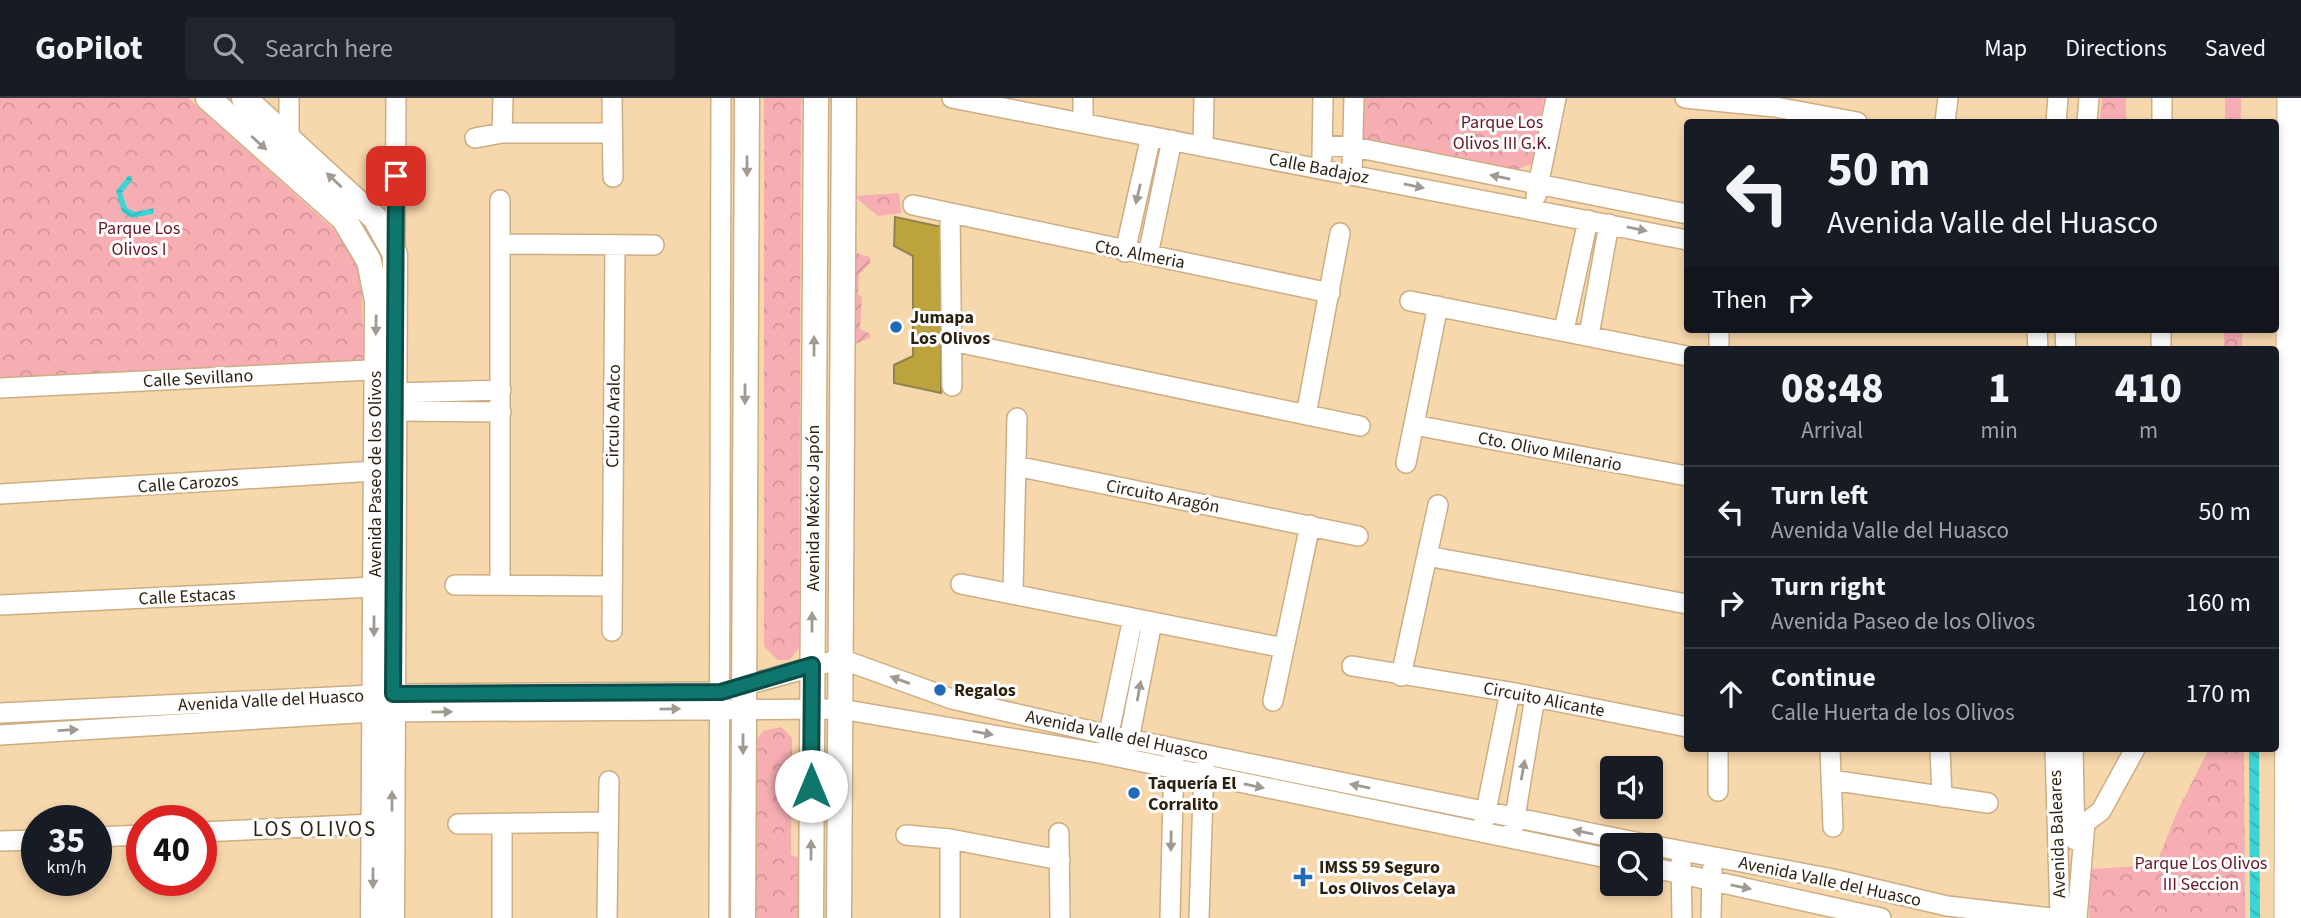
<!DOCTYPE html>
<meta charset="utf-8">
<style>
body{margin:0;font-family:"Source Sans 3",sans-serif;background:#20242c;color:#f1f3f6;height:100vh;display:flex;flex-direction:column;font-size:26px;white-space:nowrap}
*{box-sizing:border-box;margin:0}
p{font-size:23px;color:#9ea1a6}
.icon{flex:none;width:38px;height:38px;fill:none;stroke:currentColor;stroke-width:2;stroke-linecap:round;stroke-linejoin:round}
.map{position:relative;flex:1;overflow:hidden}
.sheet{position:absolute;left:1684px;top:248px;width:595px;height:406px;display:flex;flex-direction:column;background:#171b24;border-radius:7px;box-shadow:0 4px 10px #0003}
.sheet>*{flex:none}
.banner{position:absolute;left:1684px;top:21px;width:595px;height:214px;border-radius:7px;box-shadow:0 4px 10px #0003;background:#171b24;color:#f1f3f6;overflow:hidden}
.fabs{position:absolute;left:1600px;top:658px;display:grid;gap:14px}
.fabs a{display:grid;place-items:center;width:63px;height:63px;border-radius:7px;background:#171b24;box-shadow:0 4px 10px #0003;font-size:35px}
.speed{position:absolute;left:21px;top:707px;display:flex;gap:14px;font-size:35px;font-weight:700;text-align:center}
.speed>*{display:grid;place-content:center;width:91px;height:91px;border-radius:50%;background:#171b24;box-shadow:0 4px 10px #0003;line-height:1}
.speed small{font-size:18px;font-weight:400}
.speed .limit{border:10px solid #d22;background:#fff;color:#111}
.pin{position:absolute;display:grid;place-items:center;width:60px;height:60px;color:#fff;margin:-30px;border-radius:14px;box-shadow:0 4px 10px #0006}
.me{position:absolute;width:77px;margin:-38px;rotate:0deg;stroke-linejoin:round;filter:drop-shadow(0 0 5px #0008)}
.turn{display:flex;align-items:center;gap:24px;height:147px;padding:0 28px;font-size:32px}
.turn .icon{width:91px;height:91px;stroke-width:2.5}
.turn b{display:block;font-size:49px;line-height:60px}
.then{display:flex;align-items:center;height:66px;padding:0 28px;background:#0003;gap:14px;font-size:26px}
.eta{display:flex;justify-content:space-evenly;align-items:center;height:119px;text-align:center}
.eta b{font-size:42px;font-weight:800;line-height:49px}
ul{padding:0;list-style:none}
li{display:flex;align-items:center;gap:21px;height:91px;padding:0 28px;border-top:2px solid #363941}
li div{flex:1}
li b{display:block;font-size:26px}
li em{font-style:normal}
header{display:flex;align-items:center;gap:42px;box-sizing:border-box;height:98px;padding:0 35px;background:#171b24;border-bottom:2px solid #363941}
header strong{font-size:33px}
nav{display:flex;gap:38px;margin-inline-start:auto;font-size:24px}
.search{width:490px;height:63px;background:#20242c;display:flex;align-items:center;gap:18px;box-sizing:border-box;padding:0 24px;border-radius:7px;color:#9ea1a6;font-size:26px}
.map>svg:first-child{display:block}
.park{fill:url(#park-crowns)}
.garden{fill:url(#garden-furrows)}
.water{fill:url(#water-waves)}
.building{fill:#bda33c;stroke:#8f8253;stroke-width:2}
.lines{fill:none;stroke-linecap:round;stroke-linejoin:round}
.minor-casing{stroke:#cdae84;stroke-width:22}
.tertiary-casing{stroke:#cdae84;stroke-width:27}
.motorway-casing{stroke:#cdae84;stroke-width:39}
.minor{stroke:#fff;stroke-width:19}
.tertiary{stroke:#fff;stroke-width:24}
.motorway{stroke:#fff;stroke-width:37}
.oneway{fill:#a09a93}
.route-casing{stroke:#0a4d48;stroke-width:18}
.route{stroke:#0f766e;stroke-width:12}
.poi-dot{fill:#2169b9;stroke:#fdfdfd;stroke-width:2.5}
.labels{text-anchor:middle;stroke-width:6;stroke-linejoin:round;paint-order:stroke}
.park-label{font-size:18px;fill:#641625;stroke:#fdfdfd}
.street-label{font-size:18px;fill:#2b1f0e;stroke:#fdfdfd}
.poi-label{font-size:18px;font-weight:bold;fill:#2b1f0e;stroke:#fdfdfd;text-anchor:start}
.quarter-label{font-size:21px;letter-spacing:2px;fill:#2b1f0e;stroke:#fdfdfd}
</style>
<header>
<strong>GoPilot</strong>
<div class="search"><svg class="icon" aria-label="search" viewBox="0 0 24 24"><circle cx="10" cy="10" r="6"/><path d="M15 15l6 6"/></svg>Search here</div>
<nav><a>Map</a><a>Directions</a><a>Saved</a></nav>
</header>
<div class="map">
<svg width="2301" height="820" viewBox="0 0 2301 820">
<defs>
<pattern id="park-crowns" width="20" height="18" patternUnits="userSpaceOnUse" patternTransform="scale(1.75)"><rect width="20" height="18" fill="#f6aeb3"/><path d="M2 6a3 3 0 1 1 6 0M12 15a3 3 0 1 1 6 0" fill="none" stroke="#d39599"/></pattern>
<pattern id="garden-furrows" width="10" height="10" patternUnits="userSpaceOnUse" patternTransform="scale(1.75)"><rect width="10" height="10" fill="#f6aeb3"/><path d="M-1 1l2-2M0 10L10 0M9 11l2-2" fill="none" stroke="#d39599"/></pattern>
<pattern id="water-waves" width="16" height="10" patternUnits="userSpaceOnUse" patternTransform="scale(1.75)"><rect width="16" height="10" fill="#3cd5d5"/><path d="M0 5q4-4 8 0t8 0" fill="none" stroke="#35b6b6"/></pattern>
</defs>
<rect width="100%" height="100%" fill="#f7d7ac"/>
<path class="park" d="M0,0H188L346,142L361,177L364,268L0,285Z
M764,0H801L799,550L789,562H777L764,548Z
M1363,0H1544L1533,65L1516,72L1363,40Z
M2102,0H2126V24H2108L2100,20Z
M2225,0H2241V24H2225Z
M899,95L901,115L878,118L854,98Z
M2224,231H2242V252H2224Z
M781,629L792,640L791,757L800,760V820H752V648L763,633Z
M2209,651H2244L2245,820H2089L2091,771L2156,767L2177,714Z"/>
<path class="garden" d="M856,155L870,159V165L859,176L858,196L862,199L860,231L870,236V240L855,246Z"/>
<path class="water" d="M128,78H132V82L122,95L127,110L135,114L154,110L153,116L131,120L122,114L116,93Z
M2249,651H2259L2260,820H2250Z"/>
<path class="building" d="M895,119L942,129L941,295L894,285V267L913,258V158L894,148Z"/>
<g class="lines">
<defs>
<path id="minor" d="M289,0V39
M612,0L613,79
M952,0L1687,142
M1685,0L1775,9L1857,24
M1945,24L1948,0
M2056,24L2058,0
M2087,24L2089,0
M2162,24V0
M1083,25V0
M502,35L503,0
M475,40L502,35H611
M1322,47L1354,49L1687,116
M1203,48L1204,0
M1322,59L1323,0
M1352,76L1354,0
M1536,98L1556,0
M913,107L1330,195
M950,115L952,288
M500,146L654,147
M1125,154L1151,38
M395,156L396,0
M1148,157L1172,42
M1410,203L1687,258
M1719,231V252
M2037,231L2038,252
M2065,231L2066,252
M1564,232L1588,122
M1589,237L1609,126
M952,243L1360,328
M2161,252V231
M0,290L390,271
M396,295L501,292
M396,313L501,314
M1306,317L1340,135
M1414,327L1687,378
M1406,365L1438,208
M1016,368L1358,438
M0,396L375,373
M1427,458L1687,506
M961,486L1284,550
M455,487L611,488
M500,487V102
M1013,494L1017,320
M0,507L374,489
M612,533L615,147
M1352,568L1510,594L1687,629
M1401,578L1438,407
M1273,603L1310,427
M0,615L393,596L721,594L841,561L952,601L1109,637L1650,747
M0,637L373,614L841,611L1104,656L1612,761
M1106,649L1133,520
M1718,651V693
M1830,651L1833,729
M1940,651L1942,699
M2055,651L2060,820
M2073,651L2075,742
M1127,652L1152,524
M1831,682L1988,705
M1484,723L1510,594
M458,726L608,724
M502,727V820
M1513,731L1535,599
M201,734L372,726
M1059,735L1060,820
M906,737L950,741L1060,762
M96,739L142,737
M0,743L37,742
M1650,747L1833,781L1947,808L2052,820
M1681,765L1682,820
M1650,769L1881,820
M607,820L609,683
M719,820L721,0
M950,820V741
M1170,820L1174,659
M1199,820L1204,667
M1711,820L1712,772
M2077,820L2085,725L2101,713L2135,651"/>
<path id="tertiary" d="M208,0L344,121L369,163L377,203L373,820
M244,0L375,120L395,156L392,820
M743,820L747,0
M811,820L816,0
M839,820L844,0"/>
<path id="motorway" d="M2293,820L2296,0"/>
</defs>
<use href="#minor" class="minor-casing"/>
<use href="#tertiary" class="tertiary-casing"/>
<use href="#motorway" class="motorway-casing"/>
<use href="#minor" class="minor"/>
<use href="#tertiary" class="tertiary"/>
<use href="#motorway" class="motorway"/>
</g>
<defs><path id="oneway-solid" d="M-6-.8H1V-3.2L6.5 0L1 3.2V.8H-6Z" transform="scale(1.75)"/></defs>
<g class="oneway">
<use href="#oneway-solid" transform="translate(259 45) rotate(42)"/>
<use href="#oneway-solid" transform="translate(747 68) rotate(90)"/>
<use href="#oneway-solid" transform="translate(1500 79) rotate(-168)"/>
<use href="#oneway-solid" transform="translate(334 82) rotate(-137)"/>
<use href="#oneway-solid" transform="translate(1414 88) rotate(11)"/>
<use href="#oneway-solid" transform="translate(1138 96) rotate(103)"/>
<use href="#oneway-solid" transform="translate(1637 131) rotate(12)"/>
<use href="#oneway-solid" transform="translate(376 227) rotate(91)"/>
<use href="#oneway-solid" transform="translate(814 248) rotate(-90)"/>
<use href="#oneway-solid" transform="translate(745 296) rotate(90)"/>
<use href="#oneway-solid" transform="translate(812 524) rotate(-90)"/>
<use href="#oneway-solid" transform="translate(374 528) rotate(90)"/>
<use href="#oneway-solid" transform="translate(900 582) rotate(-160)"/>
<use href="#oneway-solid" transform="translate(1139 593) rotate(-80)"/>
<use href="#oneway-solid" transform="translate(670 611) rotate(-1)"/>
<use href="#oneway-solid" transform="translate(442 614) rotate(-1)"/>
<use href="#oneway-solid" transform="translate(68 632) rotate(-3)"/>
<use href="#oneway-solid" transform="translate(983 635) rotate(10)"/>
<use href="#oneway-solid" transform="translate(743 646) rotate(90)"/>
<use href="#oneway-solid" transform="translate(1523 672) rotate(-80)"/>
<use href="#oneway-solid" transform="translate(1254 688) rotate(11)"/>
<use href="#oneway-solid" transform="translate(1360 688) rotate(-169)"/>
<use href="#oneway-solid" transform="translate(392 703) rotate(-90)"/>
<use href="#oneway-solid" transform="translate(1583 734) rotate(-169)"/>
<use href="#oneway-solid" transform="translate(1171 743) rotate(91)"/>
<use href="#oneway-solid" transform="translate(811 752) rotate(-90)"/>
<use href="#oneway-solid" transform="translate(373 780) rotate(90)"/>
<use href="#oneway-solid" transform="translate(1741 789) rotate(12)"/>
</g>
<g class="lines">
<defs>
<path id="route" d="M396,78L393,596L721,594L812,567L811,688"/>
</defs>
<use href="#route" class="route-casing"/>
<use href="#route" class="route"/>
</g>
<g class="poi-dot">
<circle cx="896" cy="229" r="7"/>
<circle cx="940" cy="592" r="7"/>
<circle cx="1134" cy="695" r="7"/>
<path d="M1299.5 768.5h7v7h7v7h-7v7h-7v-7h-7v-7h7z"/>
</g>
<g class="labels">
<g class="park-label">
<text x="1502" y="30">Parque Los<tspan x="1502" dy="21">Olivos III G.K.</tspan></text>
<text x="139" y="136">Parque Los<tspan x="139" dy="21">Olivos I</tspan></text>
<text x="2201" y="771">Parque Los Olivos<tspan x="2201" dy="21">III Seccion</tspan></text>
</g>
<g class="street-label">
<text transform="translate(1319 70) rotate(11)" y="6">Calle Badajoz</text>
<text transform="translate(1140 156) rotate(11)" y="6">Cto. Almeria</text>
<text transform="translate(198 280) rotate(-3)" y="6">Calle Sevillano</text>
<text transform="translate(613 318) rotate(-89)" y="6">Circulo Aralco</text>
<text transform="translate(1550 353) rotate(11)" y="6">Cto. Olivo Milenario</text>
<text transform="translate(375 376) rotate(-90)" y="6">Avenida Paseo de los Olivos</text>
<text transform="translate(188 385) rotate(-4)" y="6">Calle Carozos</text>
<text transform="translate(1163 398) rotate(11)" y="6">Circuito Aragón</text>
<text transform="translate(813 410) rotate(-90)" y="6">Avenida México Japón</text>
<text transform="translate(187 498) rotate(-3)" y="6">Calle Estacas</text>
<text transform="translate(1544 601) rotate(11)" y="6">Circuito Alicante</text>
<text transform="translate(271 602) rotate(-3)" y="6">Avenida Valle del Huasco</text>
<text transform="translate(1117 637) rotate(12)" y="6">Avenida Valle del Huasco</text>
<text transform="translate(2057 736) rotate(-92)" y="6">Avenida Baleares</text>
<text transform="translate(1830 783) rotate(12)" y="6">Avenida Valle del Huasco</text>
</g>
<g class="poi-label">
<text x="910" y="225">Jumapa<tspan x="910" dy="21">Los Olivos</tspan></text>
<text x="954" y="598">Regalos</text>
<text x="1148" y="691">Taquería El<tspan x="1148" dy="21">Corralito</tspan></text>
<text x="1319" y="775">IMSS 59 Seguro<tspan x="1319" dy="21">Los Olivos Celaya</tspan></text>
</g>
<g class="quarter-label">
<text x="315" y="738">LOS OLIVOS</text>
</g>
</g>
</svg>
<div class="fabs">
<a><svg class="icon" aria-label="sound" viewBox="0 0 24 24"><path d="M4 9h4l5-4v14l-5-4H4zM17 9q2 3 0 6"/></svg></a>
<a><svg class="icon" aria-label="search" viewBox="0 0 24 24"><circle cx="10" cy="10" r="6"/><path d="M15 15l6 6"/></svg></a>
</div>
<div class="speed"><div>35<small>km/h</small></div><div class="limit">40</div></div>
<div class="pin" style="left:396px;top:78px;background:#d93025"><svg class="icon" aria-label="arrive" viewBox="0 0 24 24"><path d="M6 21V4h12l-3 4 3 4H6"/></svg></div>
<svg class="me" style="left:811px;top:688px" viewBox="-20 -20 40 40"><circle r="19" fill="#fff"/><path d="M0-13L10 11 0 6-10 11z" fill="#0f766e"/></svg>
<div class="banner">
<div class="turn"><svg class="icon" aria-label="left" viewBox="0 0 24 24"><path d="M17 20v-9H6M10 6l-5 5 5 5"/></svg><div><b>50 m</b>Avenida Valle del Huasco</div></div>
<div class="then">Then<svg class="icon" aria-label="right" viewBox="0 0 24 24"><path d="M7 20v-9h11M14 6l5 5-5 5"/></svg></div>
</div>
<section class="sheet">
<div class="eta">
<div><b>08:48</b><p>Arrival</p></div>
<div><b>1</b><p>min</p></div>
<div><b>410</b><p>m</p></div>
</div>
<ul>
<li><svg class="icon" aria-label="left" viewBox="0 0 24 24"><path d="M17 20v-9H6M10 6l-5 5 5 5"/></svg><div><b>Turn left</b><p>Avenida Valle del Huasco</p></div><em>50 m</em></li>
<li><svg class="icon" aria-label="right" viewBox="0 0 24 24"><path d="M7 20v-9h11M14 6l5 5-5 5"/></svg><div><b>Turn right</b><p>Avenida Paseo de los Olivos</p></div><em>160 m</em></li>
<li><svg class="icon" aria-label="ahead" viewBox="0 0 24 24"><path d="M12 20V5M6 11l6-6 6 6"/></svg><div><b>Continue</b><p>Calle Huerta de los Olivos</p></div><em>170 m</em></li>
</ul>
</section>
</div>
